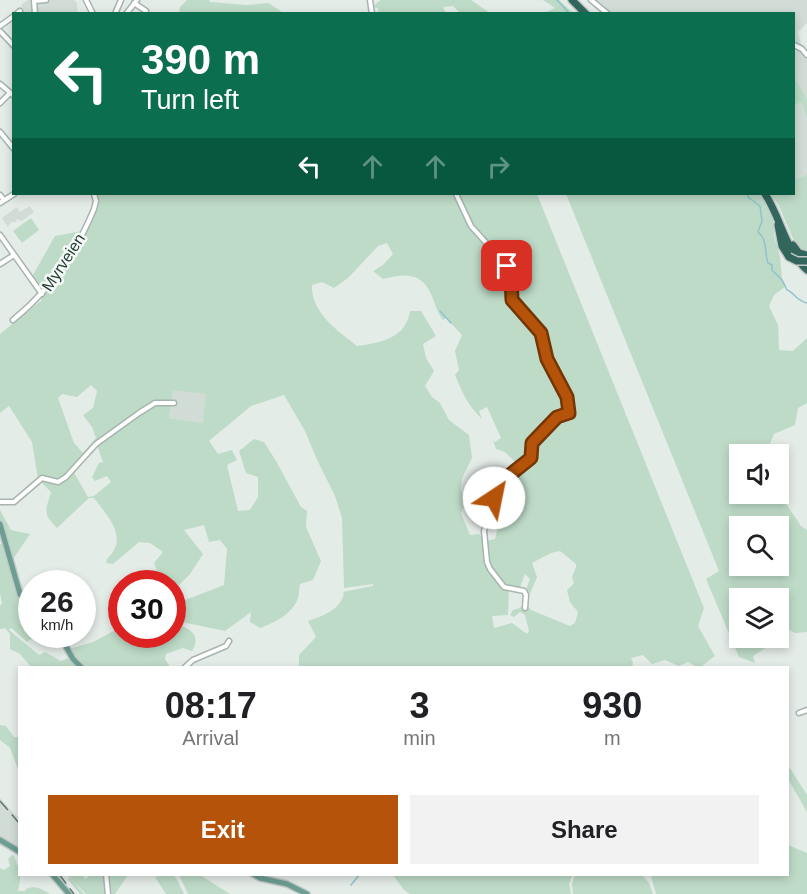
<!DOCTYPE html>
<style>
body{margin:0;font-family:Helvetica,sans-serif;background:#f2f2f2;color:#202124;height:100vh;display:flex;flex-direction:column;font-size:22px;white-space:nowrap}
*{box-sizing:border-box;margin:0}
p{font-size:20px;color:#757577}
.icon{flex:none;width:33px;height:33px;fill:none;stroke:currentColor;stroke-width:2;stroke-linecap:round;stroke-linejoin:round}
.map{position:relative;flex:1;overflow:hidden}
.drawer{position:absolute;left:18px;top:666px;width:771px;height:210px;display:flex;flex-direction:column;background:#fff;border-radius:0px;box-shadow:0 3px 9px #0003}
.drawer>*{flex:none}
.top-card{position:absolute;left:12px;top:12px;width:783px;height:183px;border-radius:0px;box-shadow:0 3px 9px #0003;background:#0b6e4f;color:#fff;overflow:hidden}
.controls{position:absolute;left:729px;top:444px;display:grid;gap:12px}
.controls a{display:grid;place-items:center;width:60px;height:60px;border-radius:0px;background:#fff;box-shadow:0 3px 9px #0003;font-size:30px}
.speed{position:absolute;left:18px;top:570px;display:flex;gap:12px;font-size:30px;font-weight:700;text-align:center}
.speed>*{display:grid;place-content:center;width:78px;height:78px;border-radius:50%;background:#fff;box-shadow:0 3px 9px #0003;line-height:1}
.speed small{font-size:15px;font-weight:400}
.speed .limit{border:9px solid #d22;background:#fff;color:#111}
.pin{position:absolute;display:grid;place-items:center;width:51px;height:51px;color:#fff;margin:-26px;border-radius:12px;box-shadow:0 3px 9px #0006}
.me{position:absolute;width:66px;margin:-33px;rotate:34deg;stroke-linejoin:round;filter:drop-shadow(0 0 4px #0008)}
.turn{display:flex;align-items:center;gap:21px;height:126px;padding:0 30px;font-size:27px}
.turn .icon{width:78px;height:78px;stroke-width:2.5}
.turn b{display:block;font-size:42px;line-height:51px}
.lanes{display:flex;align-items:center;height:57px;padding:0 30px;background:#0003;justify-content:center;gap:30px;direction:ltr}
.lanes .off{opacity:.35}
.eta{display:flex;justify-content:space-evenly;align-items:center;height:102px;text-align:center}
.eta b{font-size:36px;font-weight:600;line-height:42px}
.primary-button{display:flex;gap:12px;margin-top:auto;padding:12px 30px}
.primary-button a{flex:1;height:69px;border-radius:0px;background:#b45309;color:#fff;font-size:24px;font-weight:600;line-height:69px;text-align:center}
.primary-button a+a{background:#f2f2f2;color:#202124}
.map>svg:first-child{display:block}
.built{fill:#d2dcd7}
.green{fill:#bedbc7;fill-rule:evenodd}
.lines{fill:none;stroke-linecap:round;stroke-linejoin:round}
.stream{stroke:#90c3cd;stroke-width:1.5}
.minor-casing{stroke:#a7b4af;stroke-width:7}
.major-casing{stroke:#c2c8c7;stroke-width:8}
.highway-casing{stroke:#c2c8c7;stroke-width:10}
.minor{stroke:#fff;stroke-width:4}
.major{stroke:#6c9e92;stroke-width:5}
.highway{stroke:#32665c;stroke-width:7}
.rail{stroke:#5f7871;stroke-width:1.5;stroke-dasharray:12 6;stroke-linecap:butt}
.highway-bridge-casing{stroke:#c2c8c7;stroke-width:10;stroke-linecap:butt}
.highway-bridge{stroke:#32665c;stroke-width:7}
.route-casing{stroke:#753606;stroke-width:15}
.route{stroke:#b45309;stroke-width:10}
.labels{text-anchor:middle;stroke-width:5;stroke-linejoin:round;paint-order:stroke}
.street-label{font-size:16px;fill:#243c36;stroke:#f4f9f6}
</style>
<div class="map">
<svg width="807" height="894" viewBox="0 0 807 894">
<rect width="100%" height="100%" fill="#e4ece8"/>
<path class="built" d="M28,0H74L77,3L78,13H25L21,5Z
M594,0H807V23L798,32L801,44L807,50V99L794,76V54L797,49L794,48V14L606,13L595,5Z
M801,103L807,118V174L803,177L794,179V105Z
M30,206L34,212L22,221L17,219L16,222H11L8,227L2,218L17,207L20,212Z
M173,389L207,394L203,423L169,418Z
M0,798L19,819V850L0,836Z"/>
<path class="green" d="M187,0H209L210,2L246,5L269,3L283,13H179L180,7Z
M381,0H471L490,13H460L453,6L443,7L446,13H379L378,8L372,7Z
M543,0H559L573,13H544L555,8Z
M794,76L807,99V118L801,103L794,105Z
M807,174V252L799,248L795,243L778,204L770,194H794V179L803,177Z
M98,194H537L704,608L698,626L715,656L699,668L688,662L679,666L665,660L652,664L643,655L631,658L633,663L632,668L299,667V655L316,637L308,621C322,616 341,610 344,593L342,592L373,586V584L344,588L342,518L335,496L318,462L305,431L284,395L251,406L209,441L218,454L232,450L237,460L227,465L238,511L250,510L258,497V477L246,473L239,451L254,439L264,442L276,461L301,507L307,511L306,527L321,561L313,580L300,584C299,588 299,591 299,594C296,612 275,623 260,628L250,622L251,612L225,631L177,621L173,612L172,584L157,583L158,574L154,563L163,552L150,543L139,542L113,564L106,563L107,559C129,538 109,518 94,498H89L57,528C43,514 45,512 51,492L38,479L32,442L9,406L0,413V334L42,300L29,282L55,236L82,231ZM387,243L393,254L383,265L373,271L383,279C403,274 421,271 431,294C435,303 437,312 443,320L446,318L462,335L455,351L459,370L455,375C462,392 468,406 482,419L479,411L487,407L501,438L495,442L493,440L496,449L505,452L518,465C514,480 522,485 517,500C503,502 497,508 490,519L492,524L498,527L495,539L486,541L479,534L470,535L461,513L464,506L461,488L462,478L472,458L469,435L449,420L440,403L432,397L425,386L434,371L426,358L423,344L436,336L421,311H410C409,316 408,321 405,325C397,340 373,344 357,346C337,330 311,313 312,285L322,282L334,288L348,278L378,246ZM91,385L97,391L93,408L83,415L92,427L96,438L83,453L74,443L58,398L62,394L77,397ZM173,390L206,394L203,423L169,418ZM97,445L103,462L99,463L92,477L95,481L107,476L111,482L94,496L88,497L73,471ZM204,525L209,542L220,540L227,549L224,585L180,602L176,588L190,574L203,554L184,530ZM560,551L576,564V567L572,577L574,583L567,590L570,602L578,612L575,623L570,626L531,610L525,603L520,608L513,610L510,615L514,617L520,612L525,615L529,631L527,634L512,623L494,628L492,616L508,615L509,587H520L525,574L530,579L526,590L530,594L537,577L532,563L551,553Z
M566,194H760L773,216L774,236L780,257L782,278L786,286L774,295L769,306L778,325L779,350L793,351L807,338V403L798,408L795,425L774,434L766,454H740V494L779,493L801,526L807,530V632L795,633L782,626L779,627L778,598H740V638H770V645L753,656L755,663L739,657L706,579L719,571ZM740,526H778V566H740Z
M31,218L39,230L22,243L13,231Z
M0,510L11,530L30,534L13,559L0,522Z
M3,541L17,587L31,605L32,634L37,635L27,642L11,628L9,630L39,655L45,652L61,661L68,658L78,667H31L20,654L10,649V634L5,628L0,629V606L2,603L0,593V545Z
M173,622C186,628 203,632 192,651L183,648L166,654L165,659L170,667H87L76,660L69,649L93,642L121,627L122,634H172Z
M0,725L6,726L14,737H19V772L10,748L0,740Z
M790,768L807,795V812L788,779V769Z
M788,845L807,853V894H656L651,876L788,874Z
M12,855L14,856L21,875L18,891H25L26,889C36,885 41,889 50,894H0V868L4,870L10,866L8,859Z
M172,874L176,878L184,894H166L155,877Z
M67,875H88L83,877L86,879L89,875L104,876L107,894H86L74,882L84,894H80L68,880L67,878L71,879Z
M107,875H128L115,894H111L112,891L110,893Z
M179,875H200L230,894H188Z
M393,875H572L569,884L571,894H410L404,890Z
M575,875H642L649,883L653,894H573L572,884Z"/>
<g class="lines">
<path class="stream" d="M557,0L570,14
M748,194V197L760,206L762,221L758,232C768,241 764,251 768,263L772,265V270L782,280L787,290C794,292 795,300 807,303
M440,311L451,323
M351,885L360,874"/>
<defs>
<path id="minor" d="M34,0L35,14
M86,0L93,14
M370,0L372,14
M591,0L608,14
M34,1L46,0
M134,3L146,11
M16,14L20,11
M115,14L121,0
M126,14L137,0
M0,26L14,16
M0,31L14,46
M794,45L802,49L807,55
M0,84L14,96
M0,103L10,93
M0,132L14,149
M456,194L471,226L507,266L511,277L512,300L541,332L547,359L567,397L569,413L557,417L532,443L531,458L501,482L484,531L487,562L490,569L504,587L524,591L526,595L525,608
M0,195L4,200
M0,203L14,194
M0,235L42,294
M0,264L14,255
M13,320C50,290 76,253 94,209L96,201L94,194
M0,502H14L42,478L58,482L66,477L96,444L139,413L155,403H174
M184,668L193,660L226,646L229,641
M799,713L807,710
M106,874L108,894"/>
<path id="major" d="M0,524L20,594L32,604
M59,634L73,659L82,668
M0,840L20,852
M52,874L69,894
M253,874L260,878L287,884L307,894"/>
<path id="highway" d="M572,0L586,14
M765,194C781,218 785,250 807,270
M778,225L782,246L789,257
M793,245L799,253L807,255"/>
</defs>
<use href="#minor" class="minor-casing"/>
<use href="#major" class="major-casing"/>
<use href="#highway" class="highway-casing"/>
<use href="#minor" class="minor"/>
<use href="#major" class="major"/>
<use href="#highway" class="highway"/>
<path class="rail" d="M0,801L20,824
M59,874L74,894"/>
<defs>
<path id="highway-bridge" d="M789,257L797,261H807"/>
</defs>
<use href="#highway-bridge" class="highway-bridge-casing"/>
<use href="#highway-bridge" class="highway-bridge"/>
</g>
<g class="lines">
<defs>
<path id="route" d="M494,498L501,482L531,458L532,443L557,417L569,413L567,397L547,359L541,333L512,300L511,277L507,266"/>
</defs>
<use href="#route" class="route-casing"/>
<use href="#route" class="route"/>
</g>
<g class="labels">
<g class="street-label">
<text transform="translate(63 262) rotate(-57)" y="6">Myrveien</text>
</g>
</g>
</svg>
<div class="controls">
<a><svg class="icon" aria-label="sound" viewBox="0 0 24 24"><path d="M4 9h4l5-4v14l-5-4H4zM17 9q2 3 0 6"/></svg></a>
<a><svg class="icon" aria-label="search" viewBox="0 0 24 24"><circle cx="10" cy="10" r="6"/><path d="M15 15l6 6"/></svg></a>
<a><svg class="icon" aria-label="layers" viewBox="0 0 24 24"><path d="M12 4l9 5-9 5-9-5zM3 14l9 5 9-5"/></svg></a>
</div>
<div class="speed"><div>26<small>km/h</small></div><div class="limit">30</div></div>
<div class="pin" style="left:507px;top:266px;background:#d93025"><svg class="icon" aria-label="arrive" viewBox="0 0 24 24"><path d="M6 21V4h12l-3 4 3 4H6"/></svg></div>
<svg class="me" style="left:494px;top:498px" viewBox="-20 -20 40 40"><circle r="19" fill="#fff"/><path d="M0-13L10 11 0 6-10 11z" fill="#b45309"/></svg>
<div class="top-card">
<div class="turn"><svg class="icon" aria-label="left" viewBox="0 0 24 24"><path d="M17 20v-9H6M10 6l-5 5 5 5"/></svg><div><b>390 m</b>Turn left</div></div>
<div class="lanes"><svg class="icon" aria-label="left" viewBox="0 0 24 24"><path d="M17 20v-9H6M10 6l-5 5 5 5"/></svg><svg class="icon off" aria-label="ahead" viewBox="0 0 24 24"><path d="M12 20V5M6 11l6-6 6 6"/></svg><svg class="icon off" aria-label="ahead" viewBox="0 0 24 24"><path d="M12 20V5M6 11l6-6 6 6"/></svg><svg class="icon off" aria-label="right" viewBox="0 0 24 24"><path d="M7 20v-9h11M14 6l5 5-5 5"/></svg></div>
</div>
<section class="drawer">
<div class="eta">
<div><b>08:17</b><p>Arrival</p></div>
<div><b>3</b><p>min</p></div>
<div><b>930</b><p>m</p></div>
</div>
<div class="primary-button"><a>Exit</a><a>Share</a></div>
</section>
</div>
